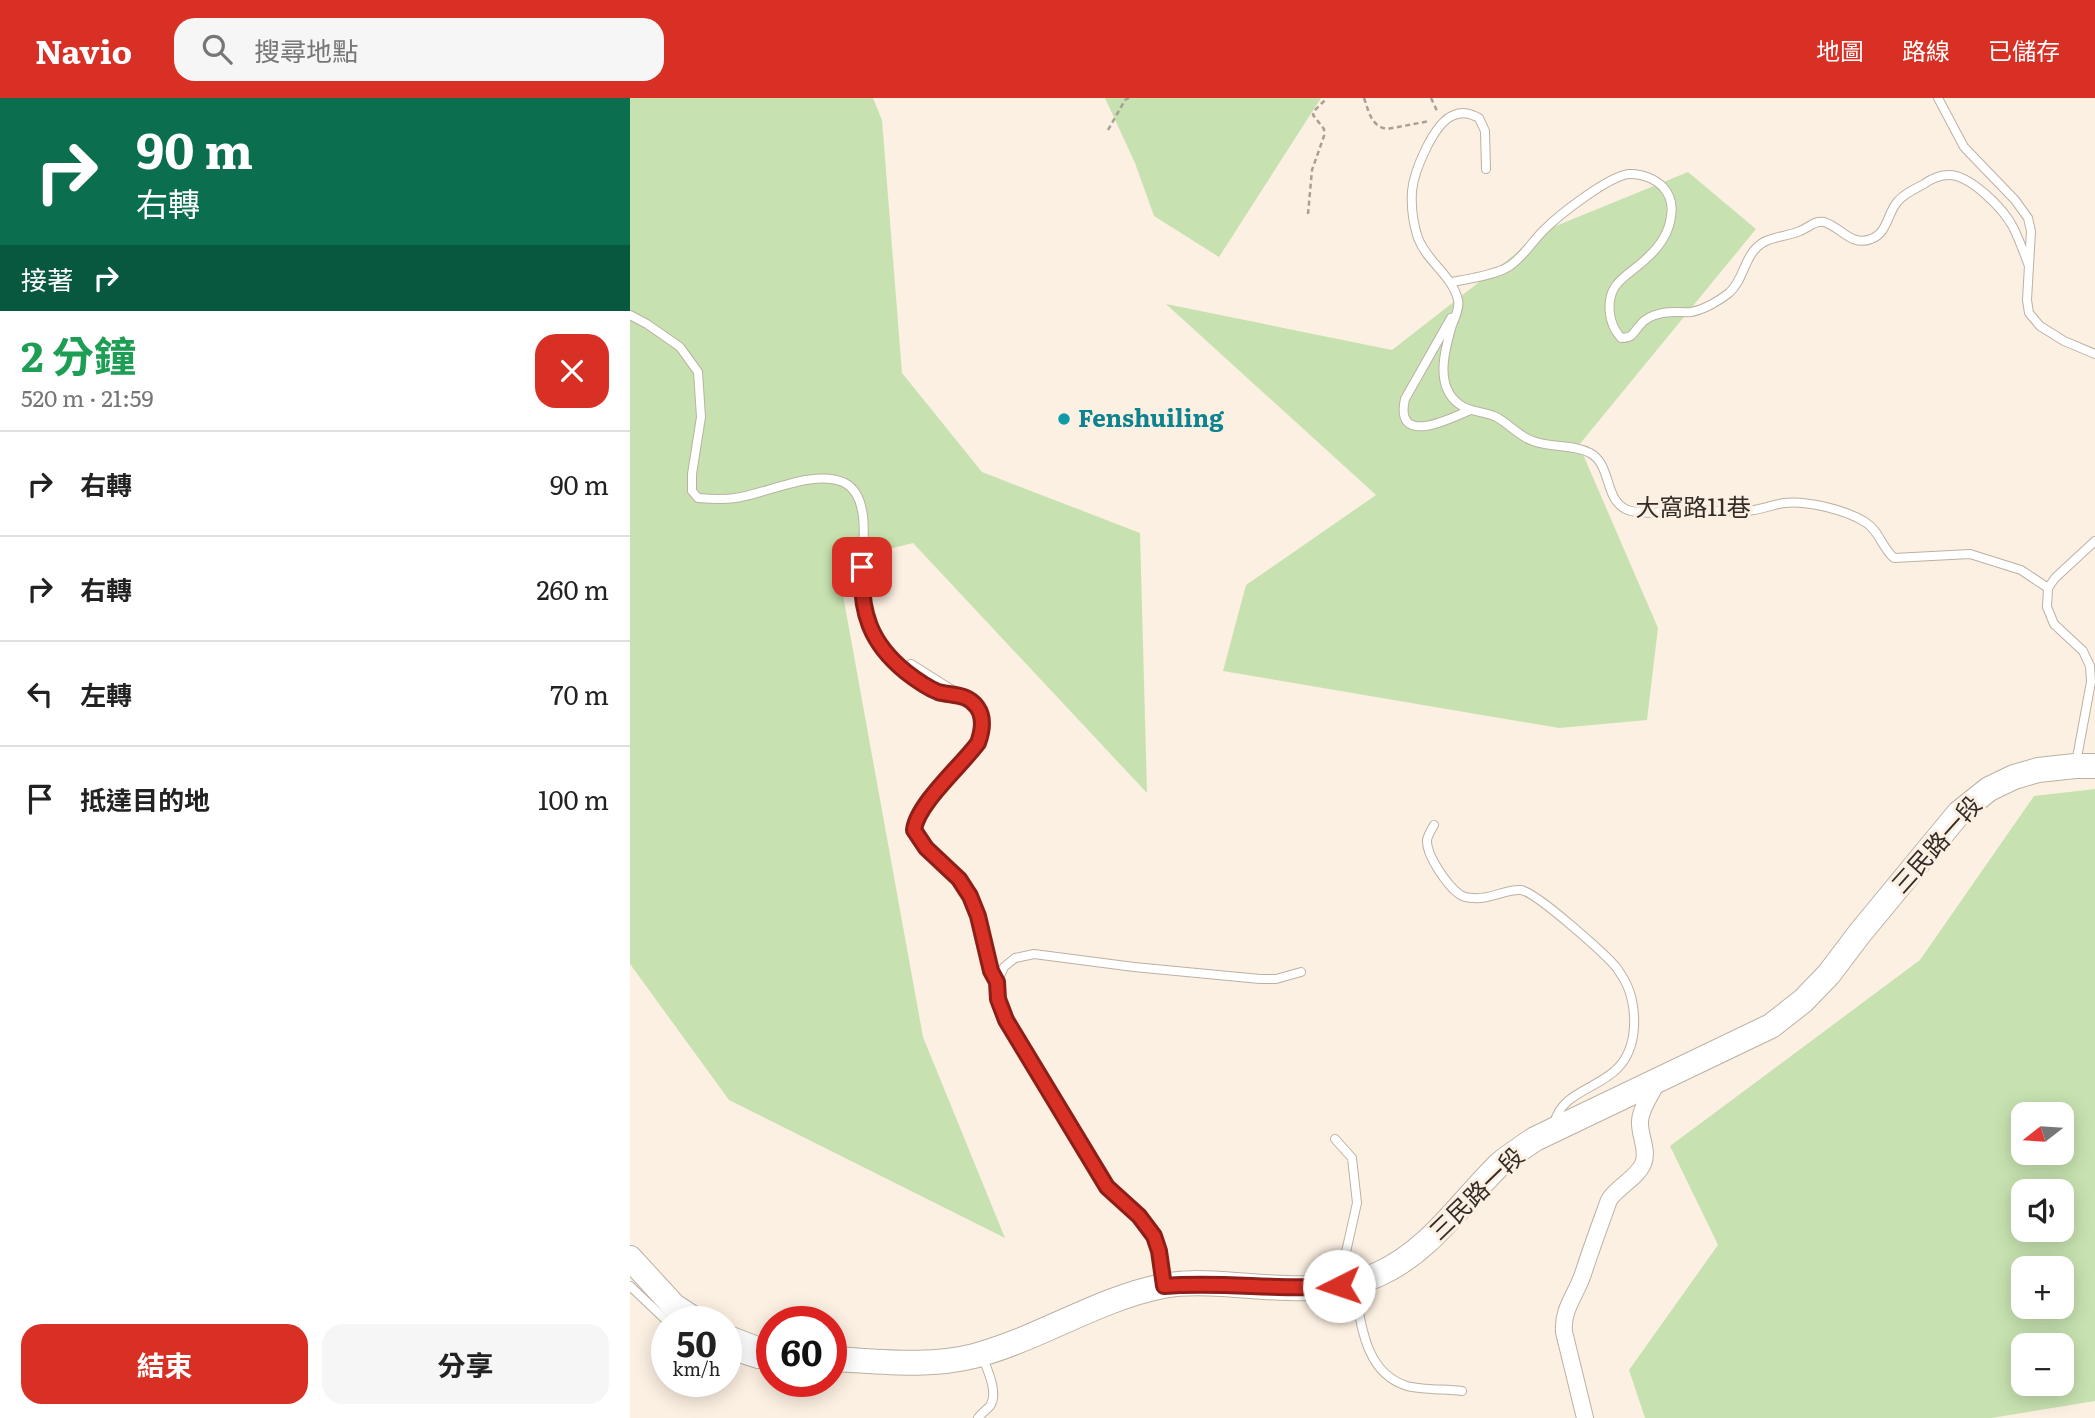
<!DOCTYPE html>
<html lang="zh-TW">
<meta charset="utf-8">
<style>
body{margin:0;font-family:Literata,"Noto Sans TC",serif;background:#f6f6f6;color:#222;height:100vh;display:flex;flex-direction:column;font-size:26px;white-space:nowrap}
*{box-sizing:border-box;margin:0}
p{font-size:23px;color:#767676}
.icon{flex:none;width:38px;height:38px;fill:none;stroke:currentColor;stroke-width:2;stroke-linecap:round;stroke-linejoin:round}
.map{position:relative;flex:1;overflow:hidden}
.drawer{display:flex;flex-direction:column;background:#fff;width:630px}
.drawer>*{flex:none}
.hud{background:#0b6e4f;color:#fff;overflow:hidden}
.needle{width:46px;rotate:253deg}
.fabs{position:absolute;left:1381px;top:1004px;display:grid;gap:14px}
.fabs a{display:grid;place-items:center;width:63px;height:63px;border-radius:14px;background:#fff;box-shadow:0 4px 18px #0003;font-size:35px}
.speed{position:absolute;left:21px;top:1208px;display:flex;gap:14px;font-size:35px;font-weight:700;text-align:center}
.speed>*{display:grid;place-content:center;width:91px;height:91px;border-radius:50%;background:#fff;box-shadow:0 4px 18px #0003;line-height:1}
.speed small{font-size:18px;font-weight:400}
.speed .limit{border:10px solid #d22;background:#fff;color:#111}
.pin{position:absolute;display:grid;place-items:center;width:60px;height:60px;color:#fff;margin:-30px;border-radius:14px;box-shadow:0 4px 10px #0006}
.me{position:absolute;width:77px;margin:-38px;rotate:266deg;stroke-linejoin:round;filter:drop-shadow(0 0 5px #0008)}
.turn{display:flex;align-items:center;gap:24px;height:147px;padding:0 21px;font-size:32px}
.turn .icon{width:91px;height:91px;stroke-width:2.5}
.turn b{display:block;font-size:49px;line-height:60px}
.then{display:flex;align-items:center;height:66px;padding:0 21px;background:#0003;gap:14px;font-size:26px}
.round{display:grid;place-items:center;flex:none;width:74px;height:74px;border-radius:21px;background:#f6f6f6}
.overview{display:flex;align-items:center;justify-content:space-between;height:119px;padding:0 21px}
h1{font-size:42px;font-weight:700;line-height:52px;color:#1e9e55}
.action{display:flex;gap:14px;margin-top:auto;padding:14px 21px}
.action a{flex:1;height:80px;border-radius:21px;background:#d93025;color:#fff;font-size:28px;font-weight:700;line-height:80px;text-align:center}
.action a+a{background:#f6f6f6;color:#222}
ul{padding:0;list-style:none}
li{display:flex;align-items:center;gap:21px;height:105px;padding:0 21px;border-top:2px solid #e0e0e0}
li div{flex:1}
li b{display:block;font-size:26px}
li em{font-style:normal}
header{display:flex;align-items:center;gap:42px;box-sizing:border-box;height:98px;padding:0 35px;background:#d93025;color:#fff}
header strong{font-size:33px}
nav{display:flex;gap:38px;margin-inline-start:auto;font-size:24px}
.search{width:490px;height:63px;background:#f6f6f6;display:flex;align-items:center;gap:18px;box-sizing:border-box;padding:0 24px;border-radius:21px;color:#767676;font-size:26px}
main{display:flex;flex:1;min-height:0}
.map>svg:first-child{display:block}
.green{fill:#c7e2b0;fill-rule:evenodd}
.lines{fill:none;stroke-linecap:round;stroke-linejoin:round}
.service-casing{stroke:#bbb1a3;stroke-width:10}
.minor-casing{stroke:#bbb1a3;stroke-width:18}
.primary-casing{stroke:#bbb1a3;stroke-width:26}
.path{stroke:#a9a095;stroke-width:2.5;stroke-dasharray:5 3.5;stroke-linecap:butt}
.service{stroke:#fff;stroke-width:8}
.minor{stroke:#fff;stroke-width:16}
.primary{stroke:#fff;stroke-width:24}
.route-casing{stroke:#8d1f18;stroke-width:18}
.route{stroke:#d93025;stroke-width:12}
.culture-dot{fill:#0f9aa8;stroke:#fcf0e2;stroke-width:2.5}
.labels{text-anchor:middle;stroke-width:6;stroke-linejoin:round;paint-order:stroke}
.culture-label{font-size:24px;font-weight:bold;fill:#0d838f;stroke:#fcf0e2;text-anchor:start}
.street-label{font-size:24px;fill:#322d28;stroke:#fcf0e2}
</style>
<header>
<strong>Navio</strong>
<div class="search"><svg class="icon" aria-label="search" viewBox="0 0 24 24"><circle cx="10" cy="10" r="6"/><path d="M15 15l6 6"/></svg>搜尋地點</div>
<nav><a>地圖</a><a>路線</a><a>已儲存</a></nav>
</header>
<main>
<section class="drawer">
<div class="hud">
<div class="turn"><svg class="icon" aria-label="right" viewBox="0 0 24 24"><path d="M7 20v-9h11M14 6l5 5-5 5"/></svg><div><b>90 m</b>右轉</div></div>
<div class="then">接著<svg class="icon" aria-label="right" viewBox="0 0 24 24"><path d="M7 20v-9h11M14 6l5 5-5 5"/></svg></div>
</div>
<div class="overview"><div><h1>2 分鐘</h1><p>520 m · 21:59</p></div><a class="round" style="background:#d93025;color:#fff"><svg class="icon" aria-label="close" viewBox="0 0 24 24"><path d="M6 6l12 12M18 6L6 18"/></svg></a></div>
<ul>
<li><svg class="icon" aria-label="right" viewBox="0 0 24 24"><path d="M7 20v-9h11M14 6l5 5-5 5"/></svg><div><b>右轉</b></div><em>90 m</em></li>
<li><svg class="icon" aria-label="right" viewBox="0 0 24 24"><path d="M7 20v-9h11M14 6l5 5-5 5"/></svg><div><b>右轉</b></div><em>260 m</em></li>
<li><svg class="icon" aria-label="left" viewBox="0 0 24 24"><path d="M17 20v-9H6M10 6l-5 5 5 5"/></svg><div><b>左轉</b></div><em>70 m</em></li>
<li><svg class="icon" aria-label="arrive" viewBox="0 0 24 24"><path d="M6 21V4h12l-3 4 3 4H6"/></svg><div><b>抵達目的地</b></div><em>100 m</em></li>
</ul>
<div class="action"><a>結束</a><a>分享</a></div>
</section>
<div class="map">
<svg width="1465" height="1320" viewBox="0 0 1465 1320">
<rect width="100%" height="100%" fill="#fcf0e2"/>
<path class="green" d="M0,0H243L252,22L272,275L352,374L510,435L517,695L283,445L207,464L293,939L375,1140L99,1002L0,866Z
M475,0H691L589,159L524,118L505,65Z
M1058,74L1126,131L949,347L1028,530L1017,622L929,630L593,573L616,487L746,397L536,206L762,252L916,132Z
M1465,691V1303L1361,1320H1015L999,1272L1088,1147L1040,1048L1290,862L1404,698ZM1393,1017H1432V1055H1393ZM1393,1094H1432V1132H1393ZM1393,1171H1432V1209H1393ZM1393,1248H1432V1286H1393Z"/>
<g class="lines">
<defs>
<path id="service" d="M1308,0L1334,49L1385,102L1398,120L1401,133L1397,202L1399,215L1410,228L1434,243L1465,256
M856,71L855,33L849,20C841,16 834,13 824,17C804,24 784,73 782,93C781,109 783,125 788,140C797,164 822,177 828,202C830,209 825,220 822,227C815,251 804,288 829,306C840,315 856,313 868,320C880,327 890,339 903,343C921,350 944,346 960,355C983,367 973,406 1001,413C1017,417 1037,413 1054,412C1075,411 1096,415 1117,413C1130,412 1141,407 1154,405C1176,402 1216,412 1235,424C1249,432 1252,450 1264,460L1340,456L1391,472L1418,490
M822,184C838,181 865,177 878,169C893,160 903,142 915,131C930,116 979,78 999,76C1011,75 1025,81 1033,89C1041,98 1043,107 1041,118C1039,135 1030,148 1018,159C998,179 976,183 980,216C981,225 985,233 991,240C1004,240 1003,234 1011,226C1015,221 1023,217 1029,216C1040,212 1050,215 1061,214C1073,212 1089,203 1099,195C1115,181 1114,155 1134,144C1145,138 1159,138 1170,133C1178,130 1185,122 1194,124C1211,129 1221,149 1241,141C1258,135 1257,115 1268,103C1275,95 1285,91 1294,86C1301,81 1310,77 1319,77C1340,77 1373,110 1383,129C1389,141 1394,155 1399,168
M0,217L17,226L50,249L68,274L71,319L62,376V393L68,400C80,401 93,402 105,400C136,396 185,370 215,385C245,401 230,463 231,491C232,502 234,513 237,523C244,543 259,560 275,573C294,588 305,593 328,596
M821,220L775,301C764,349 820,321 840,312
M281,566L346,607C353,621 353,631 348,645C331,669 287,706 284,732C297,757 324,771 338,795C354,822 353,856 367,884
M1446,665L1461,584L1460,568L1453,553L1424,526L1417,509L1418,490L1425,480L1465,443
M804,727C801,732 798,737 797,742C796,757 817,787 829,796C833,799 839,800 844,800C859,802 875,791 891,792C906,794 974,855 986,869C989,873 992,878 995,883C1002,896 1005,914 1004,929C1000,996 935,980 924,1026
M705,1041L722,1060L727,1105L709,1185
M534,1185L529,1153L524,1137L509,1118L477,1089L466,1072L376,922L368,901L367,884L374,869L385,860L404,856L504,869L630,881H646L671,874
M724,1187C731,1224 734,1275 777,1288C792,1292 815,1291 832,1293
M0,1188L37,1223
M96,1256L127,1266L142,1263
M348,1320C351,1316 356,1312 360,1308C369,1295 357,1271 352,1258"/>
<path id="minor" d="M955,1320L934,1234C932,1211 946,1197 953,1176C961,1151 970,1127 979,1102C988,1088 1006,1081 1013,1066C1019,1053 1009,1037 1010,1023C1011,1009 1022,995 1028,983"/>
<path id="primary" d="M0,1160L44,1208L67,1223
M96,1239L127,1251L142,1254
M201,1261C248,1263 298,1270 344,1258C409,1241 467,1201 533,1188C552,1184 573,1185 592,1186C644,1189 700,1198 749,1176C800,1153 831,1104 870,1066C881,1057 893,1049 905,1041L1141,928L1173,903L1199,876L1230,835L1329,715L1359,691L1384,679L1408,672L1445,668H1465"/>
</defs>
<use href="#service" class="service-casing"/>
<use href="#minor" class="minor-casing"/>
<use href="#primary" class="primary-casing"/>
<path class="path" d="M734,0C739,14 741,28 757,31L800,23
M801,0L808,15
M478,32L495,2L499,0
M678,116L682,72L694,38V31L683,17L684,13L697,0"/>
<use href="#service" class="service"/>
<use href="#minor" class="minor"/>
<use href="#primary" class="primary"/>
</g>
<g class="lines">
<defs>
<path id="route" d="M232,469C230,514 240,545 276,574C285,581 298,590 308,594C322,598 337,595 347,609C355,620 352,634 348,645C331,668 287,706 284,732L296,750L329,781L340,798L348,818L361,873L367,884L368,901L376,922L477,1089L509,1118L524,1138L529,1153L534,1188C593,1183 650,1193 709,1188"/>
</defs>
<use href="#route" class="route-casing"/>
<use href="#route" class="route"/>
</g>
<circle class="culture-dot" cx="434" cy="321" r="7"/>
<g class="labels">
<g class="culture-label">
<text x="448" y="329">Fenshuiling</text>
</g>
<g class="street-label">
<text x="1063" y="418">大窩路11巷</text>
<text transform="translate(1307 747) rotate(-48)" y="8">三民路一段</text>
<text transform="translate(847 1096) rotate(-44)" y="8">三民路一段</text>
</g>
</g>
</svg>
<div class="fabs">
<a><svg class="needle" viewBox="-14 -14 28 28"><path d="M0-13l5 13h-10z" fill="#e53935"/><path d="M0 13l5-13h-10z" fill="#767676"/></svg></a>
<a><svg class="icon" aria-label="sound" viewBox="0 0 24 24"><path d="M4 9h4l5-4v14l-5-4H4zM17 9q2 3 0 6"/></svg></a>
<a>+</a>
<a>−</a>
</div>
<div class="speed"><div>50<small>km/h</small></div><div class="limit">60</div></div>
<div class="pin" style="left:232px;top:469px;background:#d93025"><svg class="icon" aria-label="arrive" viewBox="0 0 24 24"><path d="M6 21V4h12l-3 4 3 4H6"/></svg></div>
<svg class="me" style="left:709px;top:1188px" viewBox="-20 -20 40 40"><circle r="19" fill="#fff"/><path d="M0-13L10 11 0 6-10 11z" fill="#d93025"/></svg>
</div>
</main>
